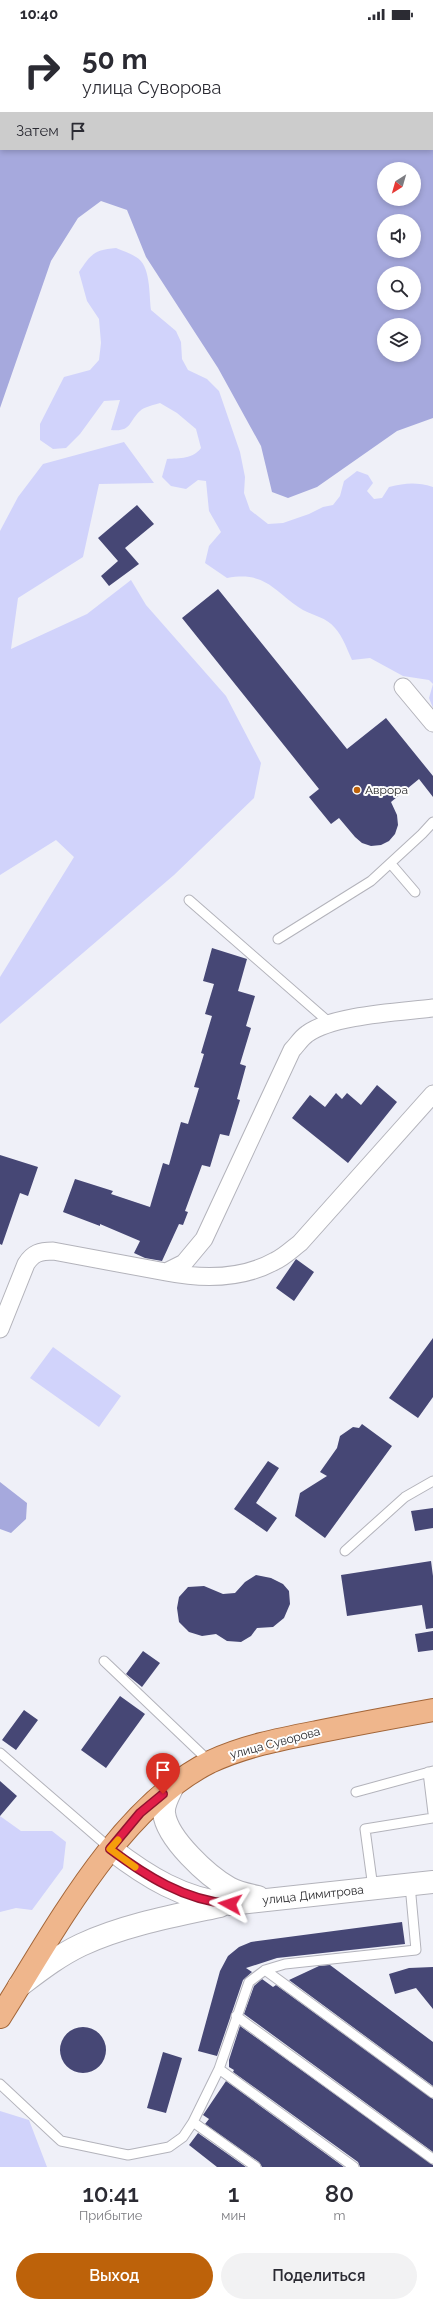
<!DOCTYPE html>
<html lang="ru">
<meta charset="utf-8">
<style>
body{margin:0;font-family:Raleway,sans-serif;background:#f2f2f3;color:#2b2b33;height:100vh;display:flex;flex-direction:column;font-size:15px;white-space:nowrap}
*{box-sizing:border-box;margin:0}
p{font-size:13px;color:#7c7c81}
.icon{flex:none;width:22px;height:22px;fill:none;stroke:currentColor;stroke-width:2;stroke-linecap:round;stroke-linejoin:round}
.map{position:relative;height:2139px;overflow:hidden}
.panel{display:flex;flex-direction:column;background:#fff;flex:1}
.panel>*{flex:none}
.hud{position:absolute;left:0px;top:0px;width:433px;height:122px;box-shadow:0 2px 6px #0003;background:#fff;color:#2b2b33;overflow:hidden}
.needle{width:26px;rotate:217deg}
.tools{position:absolute;left:377px;top:134px;display:grid;gap:8px}
.tools a{display:grid;place-items:center;width:44px;height:44px;border-radius:50%;background:#fff;box-shadow:0 2px 6px #0003;font-size:20px}
.pin{position:absolute;display:grid;place-items:center;width:34px;height:34px;color:#fff;margin:-41px -17px;border-radius:50% 50% 50% 0;rotate:-45deg;box-shadow:0 0 4px #0007}
.pin .icon{rotate:45deg}
.me{position:absolute;width:44px;margin:-22px;rotate:275deg;stroke-linejoin:round;filter:drop-shadow(0 0 3px #0008)}
.turn{display:flex;align-items:center;gap:14px;height:84px;padding:0 16px;font-size:18px}
.turn .icon{width:52px;height:52px;stroke-width:2.5}
.turn b{display:block;font-size:28px;line-height:34px}
.then{display:flex;align-items:center;height:38px;padding:0 16px;background:#0003;gap:8px;font-size:15px}
.eta{display:flex;justify-content:space-evenly;align-items:center;height:68px;text-align:center}
.eta b{font-size:24px;font-weight:600;line-height:28px}
.cta{display:flex;gap:8px;margin-top:auto;padding:8px 16px}
.cta a{flex:1;height:46px;border-radius:24px;background:#bd620a;color:#fff;font-size:16px;font-weight:600;line-height:46px;text-align:center}
.cta a+a{background:#f2f2f3;color:#2b2b33}
.status{display:flex;justify-content:space-between;align-items:center;height:28px;padding:0 20px;background:#fff;direction:ltr}
.status svg{height:11px;fill:currentColor}
.map>svg:first-child{display:block}
.green{fill:#d1d3fb}
.water{fill:#a6a9dd;fill-rule:evenodd}
.building{fill:#464775}
.lines{fill:none;stroke-linecap:round;stroke-linejoin:round}
.lane-casing{stroke:#b3b3bb;stroke-width:11}
.street-casing{stroke:#b3b3bb;stroke-width:19}
.secondary-casing{stroke:#b3b3bb;stroke-width:24}
.primary-casing{stroke:#a26538;stroke-width:24}
.lane{stroke:#fff;stroke-width:9}
.street{stroke:#fff;stroke-width:17}
.secondary{stroke:#fff;stroke-width:22}
.primary{stroke:#efb68c;stroke-width:22}
.route-casing{stroke:#92132f;stroke-width:10}
.route{stroke:#e11d48;stroke-width:7}
.slow{stroke:#f59e0b;stroke-width:7}
.poi-dot{fill:#bd620a;stroke:#fefefe;stroke-width:1.5}
.labels{text-anchor:middle;stroke-width:4;stroke-linejoin:round;paint-order:stroke}
.poi-label{font-size:12px;fill:#27272a;stroke:#fefefe;text-anchor:start}
.street-label{font-size:12px;fill:#27272a;stroke:#fefefe}
</style>
<div class="status"><b>10:40</b><svg viewBox="0 0 49 12"><path d="M0 12V9h3v3zM5 12V6h3v6zM10 12V3h3v9zM15 12V0h3v12zM26 1h20v11H26zM47 4h2v5h-2z"/></svg></div>
<div class="map">
<svg width="433" height="2139" viewBox="0 0 433 2139">
<rect width="100%" height="100%" fill="#eff0f8"/>
<path class="green" d="M116,220C123,223 130,225 136,229C151,237 149,267 151,282L176,303L181,314L182,331L188,342L207,351L219,363L240,424L245,449L244,465L250,482L268,496L283,495L309,486L323,479L333,477L340,468L344,453L357,443L368,447L373,455L367,463L374,471L382,470L389,459C406,455 416,454 433,459V680L429,670L433,656L429,652L403,648L370,630L352,632C347,621 343,609 335,600C326,589 314,588 303,582C273,563 267,543 227,550L205,535L209,518L221,504L209,483L206,453L198,452L186,461L171,458L162,449L167,431C180,430 193,431 201,420L196,401L177,385L160,375C154,377 144,379 140,383C128,394 132,404 111,402L120,372L104,373L80,406L66,420L53,421L40,412V396L64,349L90,342L99,332L101,315L99,291L87,273L79,244C91,226 94,222 116,220Z
M124,414L154,455L99,456L83,529L18,570L11,621L87,586L131,552L146,577L226,668L261,735L254,770L174,847L0,996V949L74,829L56,812L0,847V503L18,469L43,436Z
M53,1319L121,1368L99,1399L30,1350Z
M0,1788L21,1803H52L66,1814L63,1840L32,1882L16,1880L0,1884Z
M0,2083L29,2092L47,2139H0Z"/>
<path class="water" d="M0,0H259L1,1V121H432V1H425L433,0V390L397,403L317,459L288,470L272,464L261,418L218,340L146,229L127,182L101,173L78,190L51,233L0,380ZM384,141H414V171H384ZM384,193H414V223H384ZM384,245H414V275H384ZM384,297H414V327H384Z
M0,1454L27,1475L26,1491L11,1505L0,1501Z"/>
<path class="building" d="M137,477L154,496L125,520L139,536L109,558L101,548L118,533L98,510Z
M218,561L347,721L386,690L433,748V769L419,751L391,774L397,787L398,797L395,806L389,813L381,817L371,818L362,815L355,809L339,790L331,796L309,769L319,761L182,590Z
M212,920L247,931L238,963L255,968L246,998L251,1000L240,1036L246,1038L237,1071L240,1072L229,1108L220,1106L210,1139L202,1137L185,1183L188,1184L183,1197L179,1196L162,1233L145,1230L134,1225L140,1213L100,1196V1198L63,1184L75,1151L113,1163L111,1166L150,1179L163,1135L169,1137L181,1094L188,1096L199,1060L194,1059L204,1026L201,1025L212,988L205,986L214,956L203,953Z
M377,1057L397,1074L348,1135L292,1090L310,1067L325,1079L336,1065L342,1071L347,1065L361,1077Z
M0,1127L38,1139L28,1168L20,1165L2,1217L0,1216Z
M296,1231L314,1244L294,1273L276,1260Z
M433,1310V1369L418,1390L389,1370Z
M362,1396L392,1418L325,1510L295,1488L300,1465L327,1448L320,1444L337,1420L340,1408L353,1399L359,1400Z
M268,1433L279,1440L256,1475L277,1490L267,1504L234,1481Z
M433,1480V1500L415,1503L411,1483Z
M431,1533L433,1548V1600L426,1601L422,1577L347,1588L341,1547Z
M256,1547L271,1550L283,1556L289,1563L290,1576L284,1590L273,1599L257,1600L251,1608L241,1614L227,1613L216,1606L202,1608L189,1604L179,1594L177,1580L179,1569L188,1559L204,1558L223,1566L235,1565L245,1554Z
M433,1603V1622L418,1624L415,1606Z
M143,1623L160,1635L142,1659L126,1646Z
M120,1668L145,1686L106,1740L81,1722Z
M24,1682L38,1692L16,1722L2,1712Z
M0,1753L17,1768L0,1788Z
M402,1894L405,1916L277,1930L246,1940L252,1944L243,1952L217,2028L198,2023L220,1943L228,1928L239,1919L251,1914Z
M330,1937L433,2014V2058L289,1952L319,1938Z
M433,1939V1981L416,1960L395,1966L389,1946L409,1940Z
M262,1951L273,1959L276,1957L433,2071V2124L244,1986L254,1958Z
M240,1998L433,2137V2139H360L358,2134L233,2044L234,2042L229,2039V2032Z
M60 2022a23 23 0 1 1 46 0a23 23 0 1 1-46 0Z
M163,2024L182,2030L166,2085L147,2080Z
M226,2053L344,2139H262L259,2134L205,2096L209,2091L203,2087Z
M198,2105L246,2139H217L189,2117Z"/>
<g class="lines">
<defs>
<path id="lane" d="M391,836L415,864
M189,872L331,996
M278,911L371,853L422,806L433,794
M345,1523L405,1469L433,1453
M104,1633L210,1734
M0,1725L111,1821
M428,1744L433,1785
M356,1764L433,1743
M373,1860L365,1801L433,1790
M265,1942L433,2065
M236,1988L433,2131
M219,2041L354,2139
M0,2056L61,2113L128,2127L169,2119L183,2109L193,2094L256,2139
M193,2094L219,2041L249,1954L265,1942L285,1936L416,1922L410,1857"/>
<path id="street" d="M403,659L433,695
M166,1244C202,1251 241,1252 275,1233C284,1229 292,1221 300,1215L433,1066
M0,1301L26,1236C33,1225 40,1223 53,1223L166,1244L184,1235L204,1211L292,1022C297,1017 301,1010 307,1006C332,987 401,984 433,980"/>
<path id="secondary" d="M174,1756C170,1765 163,1775 164,1785C167,1811 208,1848 229,1860C238,1865 248,1867 258,1869
M111,1821C146,1848 184,1872 230,1876L433,1854
M19,1958C39,1943 58,1928 81,1917C124,1897 173,1888 220,1878"/>
<path id="primary" d="M0,1989C54,1904 118,1780 210,1734C244,1718 281,1711 317,1704C356,1696 394,1689 433,1682"/>
</defs>
<use href="#lane" class="lane-casing"/>
<use href="#street" class="street-casing"/>
<use href="#secondary" class="secondary-casing"/>
<use href="#primary" class="primary-casing"/>
<use href="#lane" class="lane"/>
<use href="#street" class="street"/>
<use href="#secondary" class="secondary"/>
<use href="#primary" class="primary"/>
</g>
<g class="lines">
<defs>
<path id="route" d="M163,1766L140,1785L110,1821C146,1848 184,1872 230,1876"/>
</defs>
<use href="#route" class="route-casing"/>
<use href="#route" class="route"/>
<path class="slow" d="M118,1812L110,1821L135,1839"/>
</g>
<circle class="poi-dot" cx="357" cy="762" r="4"/>
<g class="labels">
<g class="poi-label">
<text x="365" y="766">Аврора</text>
</g>
<g class="street-label">
<text transform="translate(275 1715) rotate(-15)" y="4">улица Суворова</text>
<text transform="translate(313 1867) rotate(-6)" y="4">улица Димитрова</text>
</g>
</g>
</svg>
<div class="tools">
<a><svg class="needle" viewBox="-14 -14 28 28"><path d="M0-13l5 13h-10z" fill="#e53935"/><path d="M0 13l5-13h-10z" fill="#7c7c81"/></svg></a>
<a><svg class="icon" aria-label="sound" viewBox="0 0 24 24"><path d="M4 9h4l5-4v14l-5-4H4zM17 9q2 3 0 6"/></svg></a>
<a><svg class="icon" aria-label="search" viewBox="0 0 24 24"><circle cx="10" cy="10" r="6"/><path d="M15 15l6 6"/></svg></a>
<a><svg class="icon" aria-label="layers" viewBox="0 0 24 24"><path d="M12 4l9 5-9 5-9-5zM3 14l9 5 9-5"/></svg></a>
</div>
<div class="pin" style="left:163px;top:1766px;background:#d93025"><svg class="icon" aria-label="arrive" viewBox="0 0 24 24"><path d="M6 21V4h12l-3 4 3 4H6"/></svg></div>
<svg class="me" style="left:230px;top:1876px" viewBox="-20 -20 40 40"><path d="M0-17L14 15 0 8-14 15z" fill="#e11d48" stroke="#fff" stroke-width="4"/></svg>
<div class="hud">
<div class="turn"><svg class="icon" aria-label="right" viewBox="0 0 24 24"><path d="M7 20v-9h11M14 6l5 5-5 5"/></svg><div><b>50 m</b>улица Суворова</div></div>
<div class="then">Затем<svg class="icon" aria-label="arrive" viewBox="0 0 24 24"><path d="M6 21V4h12l-3 4 3 4H6"/></svg></div>
</div>
</div>
<section class="panel">
<div class="eta">
<div><b>10:41</b><p>Прибытие</p></div>
<div><b>1</b><p>мин</p></div>
<div><b>80</b><p>m</p></div>
</div>
<div class="cta"><a>Выход</a><a>Поделиться</a></div>
</section>
